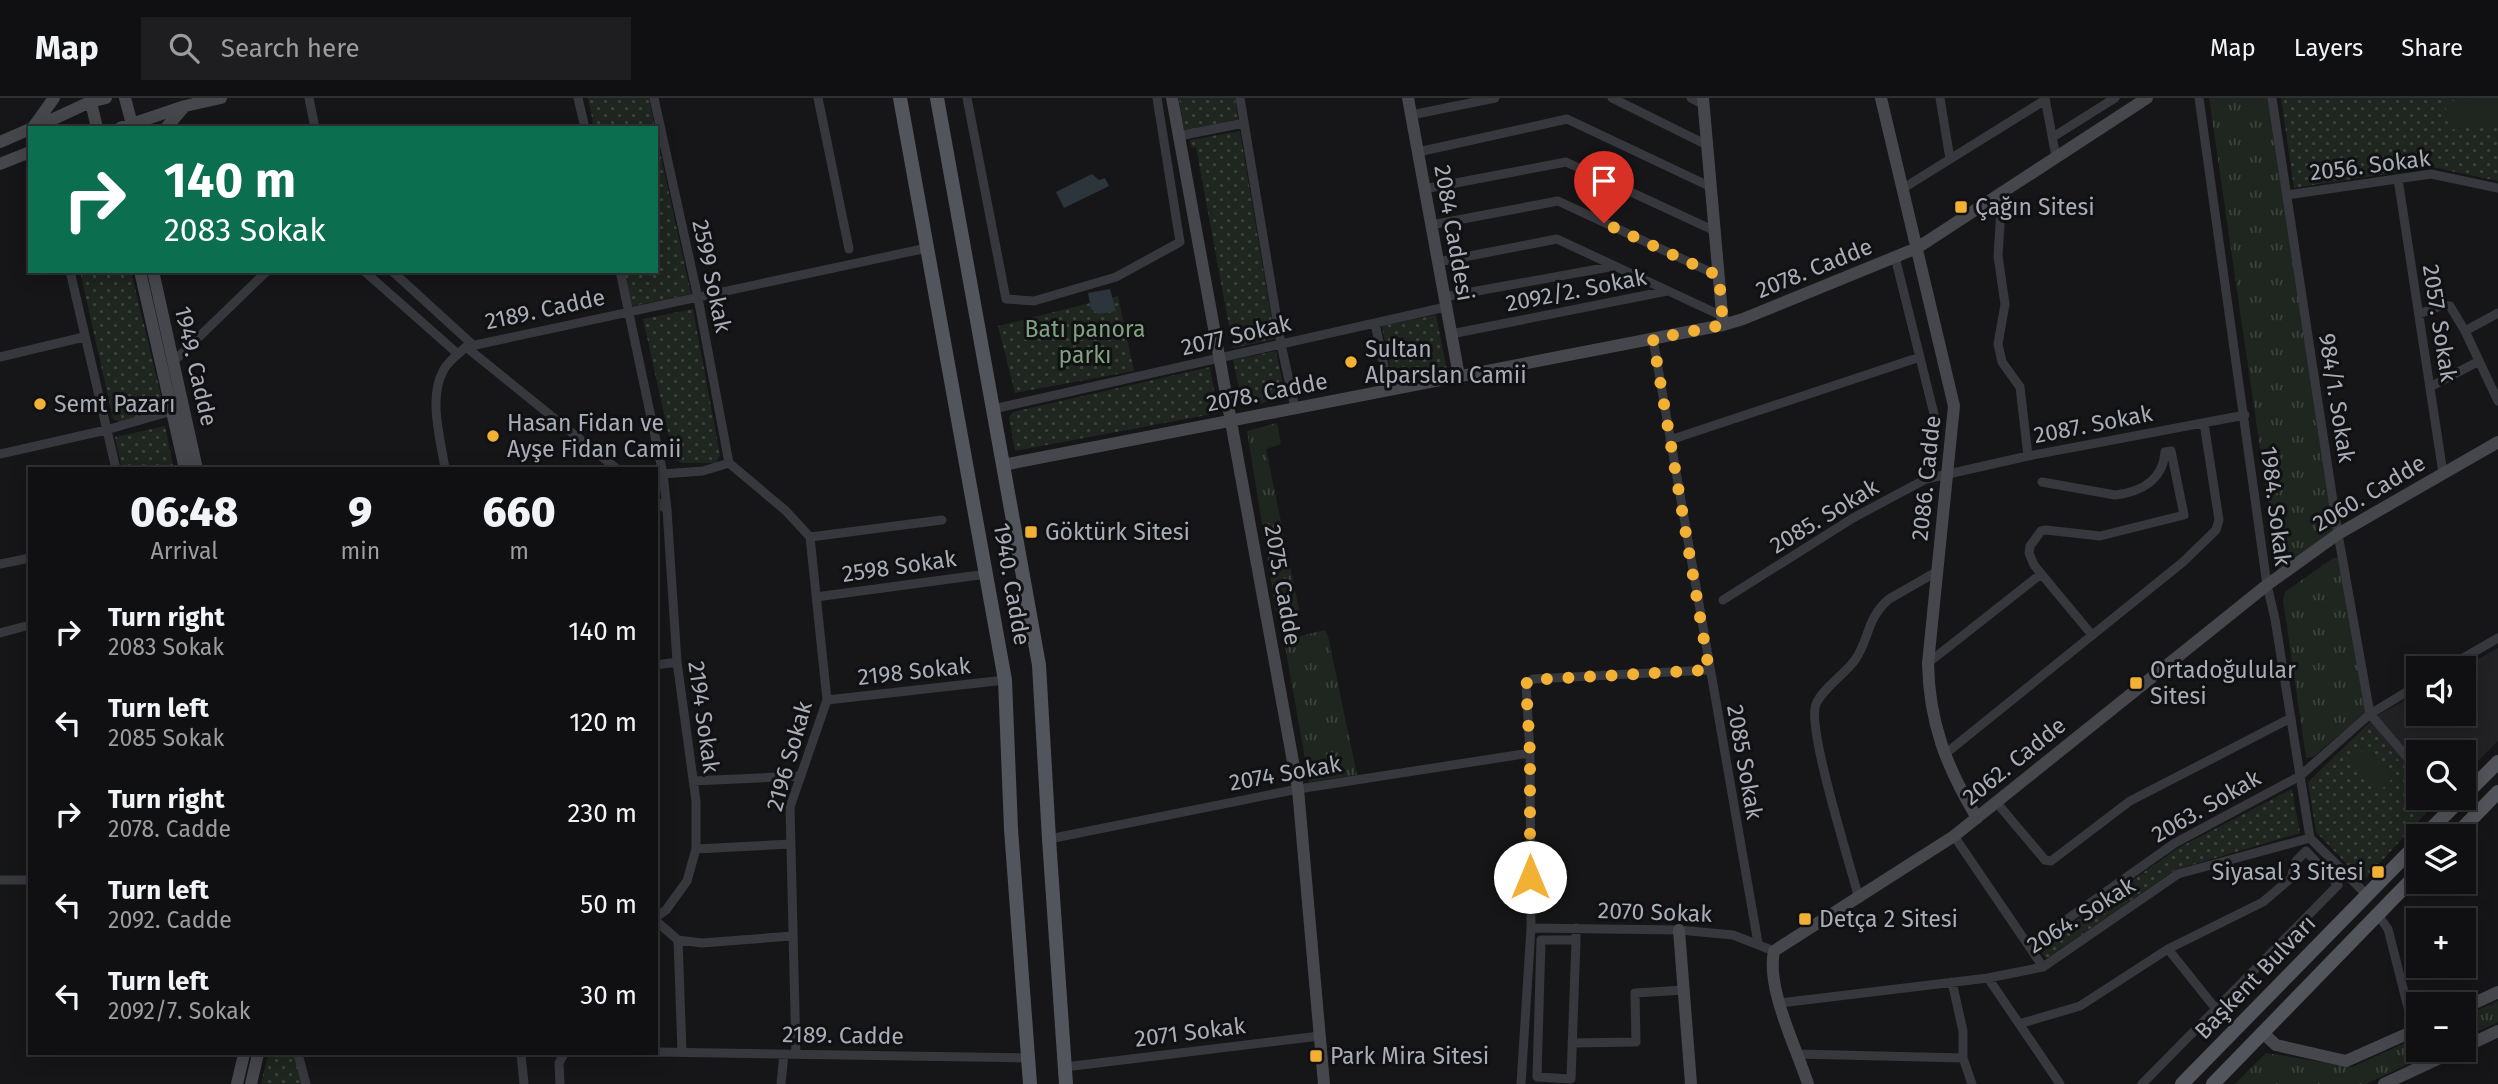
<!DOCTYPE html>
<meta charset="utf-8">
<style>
body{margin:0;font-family:"Fira Sans",sans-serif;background:#1e1e20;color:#f1f3f6;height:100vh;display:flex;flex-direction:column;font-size:26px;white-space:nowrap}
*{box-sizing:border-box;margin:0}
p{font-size:23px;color:#9c9d9f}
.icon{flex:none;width:38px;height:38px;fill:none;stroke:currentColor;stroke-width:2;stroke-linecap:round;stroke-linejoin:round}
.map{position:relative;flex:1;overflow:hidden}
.panel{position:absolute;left:28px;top:369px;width:630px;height:588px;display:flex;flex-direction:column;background:#101012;border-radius:0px;box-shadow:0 4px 18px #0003,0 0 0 2px #303032}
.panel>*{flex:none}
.top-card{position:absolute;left:28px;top:28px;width:630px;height:147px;border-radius:0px;box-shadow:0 4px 18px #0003,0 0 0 2px #303032;background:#0b6e4f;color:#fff;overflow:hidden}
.buttons{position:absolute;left:2406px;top:558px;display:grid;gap:14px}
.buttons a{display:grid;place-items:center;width:70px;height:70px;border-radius:0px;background:#101012;box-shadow:0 4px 18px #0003,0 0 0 2px #303032;font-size:35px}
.pin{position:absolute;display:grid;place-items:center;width:60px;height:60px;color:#fff;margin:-72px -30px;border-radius:50% 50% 50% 0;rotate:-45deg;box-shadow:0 0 7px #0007}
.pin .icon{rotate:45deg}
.me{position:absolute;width:77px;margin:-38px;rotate:0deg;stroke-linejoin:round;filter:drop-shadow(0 0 5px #0008)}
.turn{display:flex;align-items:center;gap:24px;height:147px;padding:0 21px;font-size:32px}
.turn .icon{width:91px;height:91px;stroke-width:2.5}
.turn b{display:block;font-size:49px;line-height:60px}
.eta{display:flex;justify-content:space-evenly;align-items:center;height:119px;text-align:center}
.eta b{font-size:42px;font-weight:800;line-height:49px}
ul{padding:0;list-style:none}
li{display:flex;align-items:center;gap:21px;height:91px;padding:0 21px}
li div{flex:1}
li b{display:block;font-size:26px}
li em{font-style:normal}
header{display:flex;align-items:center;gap:42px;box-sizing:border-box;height:98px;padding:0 35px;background:#101012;border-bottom:2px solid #303032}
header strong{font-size:33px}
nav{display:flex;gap:38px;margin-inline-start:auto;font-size:24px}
.search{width:490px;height:63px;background:#1e1e20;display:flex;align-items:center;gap:18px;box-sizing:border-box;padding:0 24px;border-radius:0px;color:#9c9d9f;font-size:26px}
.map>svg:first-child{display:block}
.built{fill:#222225}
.grass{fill:url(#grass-tufts)}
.park{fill:url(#park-dots)}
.garden{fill:#1e261f}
.water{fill:#2c353c}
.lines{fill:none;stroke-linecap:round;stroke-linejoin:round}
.street{stroke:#37383d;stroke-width:9}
.secondary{stroke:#45474d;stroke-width:12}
.primary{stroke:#53555c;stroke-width:14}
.route{stroke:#f2b134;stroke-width:12;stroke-dasharray:0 21.6}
.poi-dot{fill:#f2b134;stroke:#111113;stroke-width:2.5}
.labels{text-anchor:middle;stroke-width:6;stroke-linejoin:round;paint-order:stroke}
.street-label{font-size:23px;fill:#a8adb8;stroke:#111113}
.poi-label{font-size:23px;fill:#a8adb8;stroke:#111113;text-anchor:start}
.park-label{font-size:23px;fill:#7fa381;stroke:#111113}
</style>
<header>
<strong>Map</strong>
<div class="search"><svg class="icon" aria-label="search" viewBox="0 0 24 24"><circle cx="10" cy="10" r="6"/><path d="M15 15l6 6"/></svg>Search here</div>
<nav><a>Map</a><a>Layers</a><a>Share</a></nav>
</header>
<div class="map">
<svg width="2498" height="986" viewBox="0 0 2498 986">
<defs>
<pattern id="grass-tufts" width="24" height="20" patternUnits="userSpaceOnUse" patternTransform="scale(1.75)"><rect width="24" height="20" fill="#1e261f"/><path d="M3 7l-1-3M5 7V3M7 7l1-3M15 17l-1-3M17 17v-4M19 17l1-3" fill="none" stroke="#3c433d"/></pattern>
<pattern id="park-dots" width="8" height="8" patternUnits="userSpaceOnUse" patternTransform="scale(1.75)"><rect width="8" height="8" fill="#1e261f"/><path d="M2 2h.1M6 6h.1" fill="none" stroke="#3c433d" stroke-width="1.8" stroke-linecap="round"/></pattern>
</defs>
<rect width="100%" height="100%" fill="#161618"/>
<path class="built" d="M2498,550V643L2464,677V654H2418V683L2367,627L2376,618L2418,595V616H2464V570H2462Z"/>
<path class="grass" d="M2209,0H2270L2336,433L2278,474Z
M1277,325L1281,346L1266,351L1300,516L1288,518L1276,513L1247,333Z
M2333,460H2338L2366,614L2313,659L2306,660L2283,502L2285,494Z
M1325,532L1328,538L1357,677L1309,684L1284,542Z
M2498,903V924L2464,940V918Z
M2418,939V952H2438L2366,986H2235L2266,955L2352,969Z"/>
<path class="park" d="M588,0H649L655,30H594Z
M1179,0H1235L1238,21L1184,33Z
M2281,0H2498V83L2432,69L2294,90Z
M1240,33L1275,241L1233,250L1196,49L1191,50L1190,42Z
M656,35L691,196L633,208L630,205L623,173H656Z
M80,173H131L165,314L122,325L113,321Z
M1118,198L1134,273L1015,295L998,228Z
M693,211L720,357L716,365H682L674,361L643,221Z
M1436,217L1447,272L1393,283L1382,228Z
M1276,253L1286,300L1243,309L1233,262Z
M1210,269L1218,315L1015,353L1009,319L1013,314Z
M165,328L174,371H122L115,339Z
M2367,627L2418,683V700H2435L2437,703L2363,783L2316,734L2308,684Z
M2292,691L2300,735L2175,772L2046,861L2038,849L2178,750Z
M268,956H295L303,986H261Z"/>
<path class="garden" d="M2474,0H2498V25L2449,32L2445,4Z
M2368,648L2396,677L2378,695L2350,665Z"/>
<path class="water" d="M1092,76L1099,82L1105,80L1109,88L1064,110L1056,94Z
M1110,191L1116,213L1099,216L1091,211L1088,195Z"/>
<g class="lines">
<path class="street" d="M309,0L315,30
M578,0L585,30
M654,0L698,200L729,365
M818,0L849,151
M967,0L1006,201L1034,203L1116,179L1180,144L1157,0
M1240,0L1281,246L1295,310
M1612,0L1707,47
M1691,0L1704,7
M1940,0L1950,61
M2045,0L2056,59
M2199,0L2267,487L2275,521L2310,740L2367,797
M2272,0L2338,436L2370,616L2418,672
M1411,17L1495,0
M1179,38L1244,25
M2053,39L2115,0
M1418,54L1567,21L1711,89
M2398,81L2443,375
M1424,91L1566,64L1715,133
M1902,91L2045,2
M2002,95L1998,158L2005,206L1998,246L2002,264L2020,289L2028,358
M2287,97L2431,76L2498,90
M1431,127L1558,103L1719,178
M1895,159L1934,316
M1438,164L1557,141L1722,218
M70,173L116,371
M364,173L458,256
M392,173L473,247
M620,173L663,376L667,412L677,564L696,703V751L687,783L666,812L656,819
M1444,199L1615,168
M2419,216L2443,207L2450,208L2465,233L2498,303
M1375,225L1389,292
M2465,233L2498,215
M1451,236L1667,193
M1653,241L1758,845
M466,249L617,371
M0,259L84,239
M173,264L267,173
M2430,289L2479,263
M993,311L1446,209
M1670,342L1920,259
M0,356L106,332L172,313
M729,365L786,413L810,439L827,602L790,709L796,956
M445,371C441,342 428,301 443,273C448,263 458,256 466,249L927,150
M663,376L703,373L729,365
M2042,384L2115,397C2141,394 2163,382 2165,354L2171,353L2184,417L2100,438L2046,432L2041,433L2030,448L2029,455L2034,467L2092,537
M656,403L667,412
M810,439L942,422
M0,466L30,460
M816,499L987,476
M1723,502L1853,420L1926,381L2028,358L2245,317
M0,535L30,527
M1928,565L2041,476
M656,567L677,564
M2446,570L2498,540
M827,602L1005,582
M1945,656L2183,464L2216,432L2219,422L2204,325
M693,683L801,678
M2443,700L2452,711
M1997,705L2045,762L2051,763L2130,703L2291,620
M1954,738L2043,869
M1049,741L1298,691L1530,655
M696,751L790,746
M0,782H30
M1859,801C1851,768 1806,629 1816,606C1824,589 1844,577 1855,562C1870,540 1866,521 1889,501L1938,473
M2378,817L2388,831L2414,933
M656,823L678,842L702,845L792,838
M1531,830L1679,832L1733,837L1774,853
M678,842L682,954
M1576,842H1541L1537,979L1571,981L1576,842V830
M2029,848L2175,745L2300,678L2370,616L2418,587
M2168,851L2216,911
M1988,880L2060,986
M1952,884L1963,933V960L1972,986
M1780,905L1988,880L2043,869L2178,776L2310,740
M2019,926L2080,908L2168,851L2263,804L2291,780L2296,763L2306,753L2338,787L2142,986
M1572,945L1636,944L1635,895L1684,892
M656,954L1028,960
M298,956L306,986
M521,956L524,986
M1798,956L1963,960
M1065,969L1320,938
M560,986L559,965L564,956
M781,986L784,956
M1521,986L1531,830L1530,655L1526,586L1533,581L1709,572"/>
<path class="secondary" d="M90,0L97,30
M125,0L133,30
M1172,0L1298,691L1324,986
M1408,0L1459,278
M1703,0L1723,227
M1881,0L1954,308L1928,565C1929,625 1947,670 1977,720
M34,28L54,0
M34,30L90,4L106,0
M120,30L185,8L221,0
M166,30L184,9
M0,44L30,31
M0,66L30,54
M140,173L185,371
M153,173L197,371
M1003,367L1723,227L1743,221L1917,150L2147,0
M1679,832L1691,986
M2464,910L2498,894
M2263,935L2276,947L2346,963L2418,931
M2464,949L2498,933
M237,986L244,956
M251,986L258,956
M1808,986C1796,949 1766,890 1774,853L1954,738L2267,487L2338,436L2498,344
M2384,986L2457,952"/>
<path class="primary" d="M900,0L1005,582L1011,731L1030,986
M937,0L1039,567L1049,741L1066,986
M2464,698L2498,664
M2424,738L2462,700
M2455,738L2498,694
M2182,986L2418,745
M2213,986L2418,775"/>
</g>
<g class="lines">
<path class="route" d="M1530,779V655L1526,586L1529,582L1709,572L1653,241L1723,227L1719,178L1604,125"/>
</g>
<g class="poi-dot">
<rect x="1954" y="102" width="14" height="14" rx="3.5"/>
<circle cx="1351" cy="264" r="7"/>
<circle cx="40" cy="306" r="7"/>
<circle cx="493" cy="338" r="7"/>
<rect x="1024" y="427" width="14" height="14" rx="3.5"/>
<rect x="2129" y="578" width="14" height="14" rx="3.5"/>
<rect x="2371" y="767" width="14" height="14" rx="3.5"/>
<rect x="1798" y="814" width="14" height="14" rx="3.5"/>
<rect x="1309" y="951" width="14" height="14" rx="3.5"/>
</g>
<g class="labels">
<g class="street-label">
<text transform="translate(2370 67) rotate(-7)" y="8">2056. Sokak</text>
<text transform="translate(1454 135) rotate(80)" y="8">2084 Caddesi</text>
<text transform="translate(1814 170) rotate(-22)" y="8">2078. Cadde</text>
<text transform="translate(712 178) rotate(78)" y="8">2599 Sokak</text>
<text transform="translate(1576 192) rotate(-11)" y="8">2092/2. Sokak</text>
<text transform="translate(545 211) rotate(-12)" y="8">2189. Cadde</text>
<text transform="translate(2440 225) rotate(81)" y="8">2057. Sokak</text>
<text transform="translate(1236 237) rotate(-13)" y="8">2077 Sokak</text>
<text transform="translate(196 268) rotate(77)" y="8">1949. Cadde</text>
<text transform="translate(1267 294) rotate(-11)" y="8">2078. Cadde</text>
<text transform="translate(2337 300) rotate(81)" y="8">984/1. Sokak</text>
<text transform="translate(2093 326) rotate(-11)" y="8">2087. Sokak</text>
<text transform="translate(1926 380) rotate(-84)" y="8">2086. Cadde</text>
<text transform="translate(2369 395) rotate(-31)" y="8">2060. Cadde</text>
<text transform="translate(2276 408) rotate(83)" y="8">1984. Sokak</text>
<text transform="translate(1824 418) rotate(-31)" y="8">2085. Sokak</text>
<text transform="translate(899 468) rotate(-8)" y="8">2598 Sokak</text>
<text transform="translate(1012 486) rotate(80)" y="8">1940. Cadde</text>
<text transform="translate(1283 487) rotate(80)" y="8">2075. Cadde</text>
<text transform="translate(914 573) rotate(-6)" y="8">2198 Sokak</text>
<text transform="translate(704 619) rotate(82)" y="8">2194 Sokak</text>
<text transform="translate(789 658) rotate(-74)" y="8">2196 Sokak</text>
<text transform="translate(2014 663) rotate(-39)" y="8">2062. Cadde</text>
<text transform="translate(1745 664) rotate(80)" y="8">2085 Sokak</text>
<text transform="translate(1285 675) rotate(-10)" y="8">2074 Sokak</text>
<text transform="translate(2206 708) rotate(-30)" y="8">2063. Sokak</text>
<text transform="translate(1655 814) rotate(2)" y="8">2070 Sokak</text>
<text transform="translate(2081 817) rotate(-32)" y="8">2064. Sokak</text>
<text transform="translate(2255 879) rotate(-46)" y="8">Başkent Bulvarı</text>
<text transform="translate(1190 934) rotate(-7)" y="8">2071 Sokak</text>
<text transform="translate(843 937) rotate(1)" y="8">2189. Cadde</text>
</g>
<g class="poi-label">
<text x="1975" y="117">Çağın Sitesi</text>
<text x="1365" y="259">Sultan<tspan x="1365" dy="26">Alparslan Camii</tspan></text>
<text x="54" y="314">Semt Pazarı</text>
<text x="507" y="333">Hasan Fidan ve<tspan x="507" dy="26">Ayşe Fidan Camii</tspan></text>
<text x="1045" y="442">Göktürk Sitesi</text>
<text x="2150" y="580">Ortadoğulular<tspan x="2150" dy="26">Sitesi</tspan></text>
<text x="2364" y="782" text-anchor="end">Siyasal 3 Sitesi</text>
<text x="1819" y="829">Detça 2 Sitesi</text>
<text x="1330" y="966">Park Mira Sitesi</text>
</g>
<g class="park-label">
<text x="1085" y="239">Batı panora<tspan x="1085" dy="26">parkı</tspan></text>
</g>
</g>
</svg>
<div class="buttons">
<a><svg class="icon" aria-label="sound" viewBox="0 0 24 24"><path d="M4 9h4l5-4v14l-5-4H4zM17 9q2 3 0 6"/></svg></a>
<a><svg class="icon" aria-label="search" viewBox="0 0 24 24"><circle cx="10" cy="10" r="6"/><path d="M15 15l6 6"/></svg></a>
<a><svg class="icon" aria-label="layers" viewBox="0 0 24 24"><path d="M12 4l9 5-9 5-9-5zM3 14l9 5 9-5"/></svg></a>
<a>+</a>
<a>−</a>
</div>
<div class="pin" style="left:1604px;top:125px;background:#d93025"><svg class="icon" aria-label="arrive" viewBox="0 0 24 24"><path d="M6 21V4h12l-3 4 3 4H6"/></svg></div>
<svg class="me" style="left:1530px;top:779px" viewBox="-20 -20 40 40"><circle r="19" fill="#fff"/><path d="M0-13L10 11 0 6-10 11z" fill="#f2b134"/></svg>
<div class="top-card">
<div class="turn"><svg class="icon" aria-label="right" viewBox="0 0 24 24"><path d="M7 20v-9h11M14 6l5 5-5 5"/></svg><div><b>140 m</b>2083 Sokak</div></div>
</div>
<section class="panel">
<div class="eta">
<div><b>06:48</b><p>Arrival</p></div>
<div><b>9</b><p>min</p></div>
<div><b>660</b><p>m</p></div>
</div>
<ul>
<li><svg class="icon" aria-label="right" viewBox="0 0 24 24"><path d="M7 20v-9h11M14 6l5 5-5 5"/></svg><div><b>Turn right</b><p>2083 Sokak</p></div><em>140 m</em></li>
<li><svg class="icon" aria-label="left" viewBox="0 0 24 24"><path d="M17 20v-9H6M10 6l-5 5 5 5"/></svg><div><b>Turn left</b><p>2085 Sokak</p></div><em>120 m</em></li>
<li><svg class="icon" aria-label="right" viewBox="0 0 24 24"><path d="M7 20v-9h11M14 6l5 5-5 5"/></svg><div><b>Turn right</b><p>2078. Cadde</p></div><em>230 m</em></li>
<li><svg class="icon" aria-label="left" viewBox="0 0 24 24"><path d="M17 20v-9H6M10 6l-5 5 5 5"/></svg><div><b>Turn left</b><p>2092. Cadde</p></div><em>50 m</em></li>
<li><svg class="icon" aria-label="left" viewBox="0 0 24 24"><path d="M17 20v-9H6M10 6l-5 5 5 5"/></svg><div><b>Turn left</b><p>2092/7. Sokak</p></div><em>30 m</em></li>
</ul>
</section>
</div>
